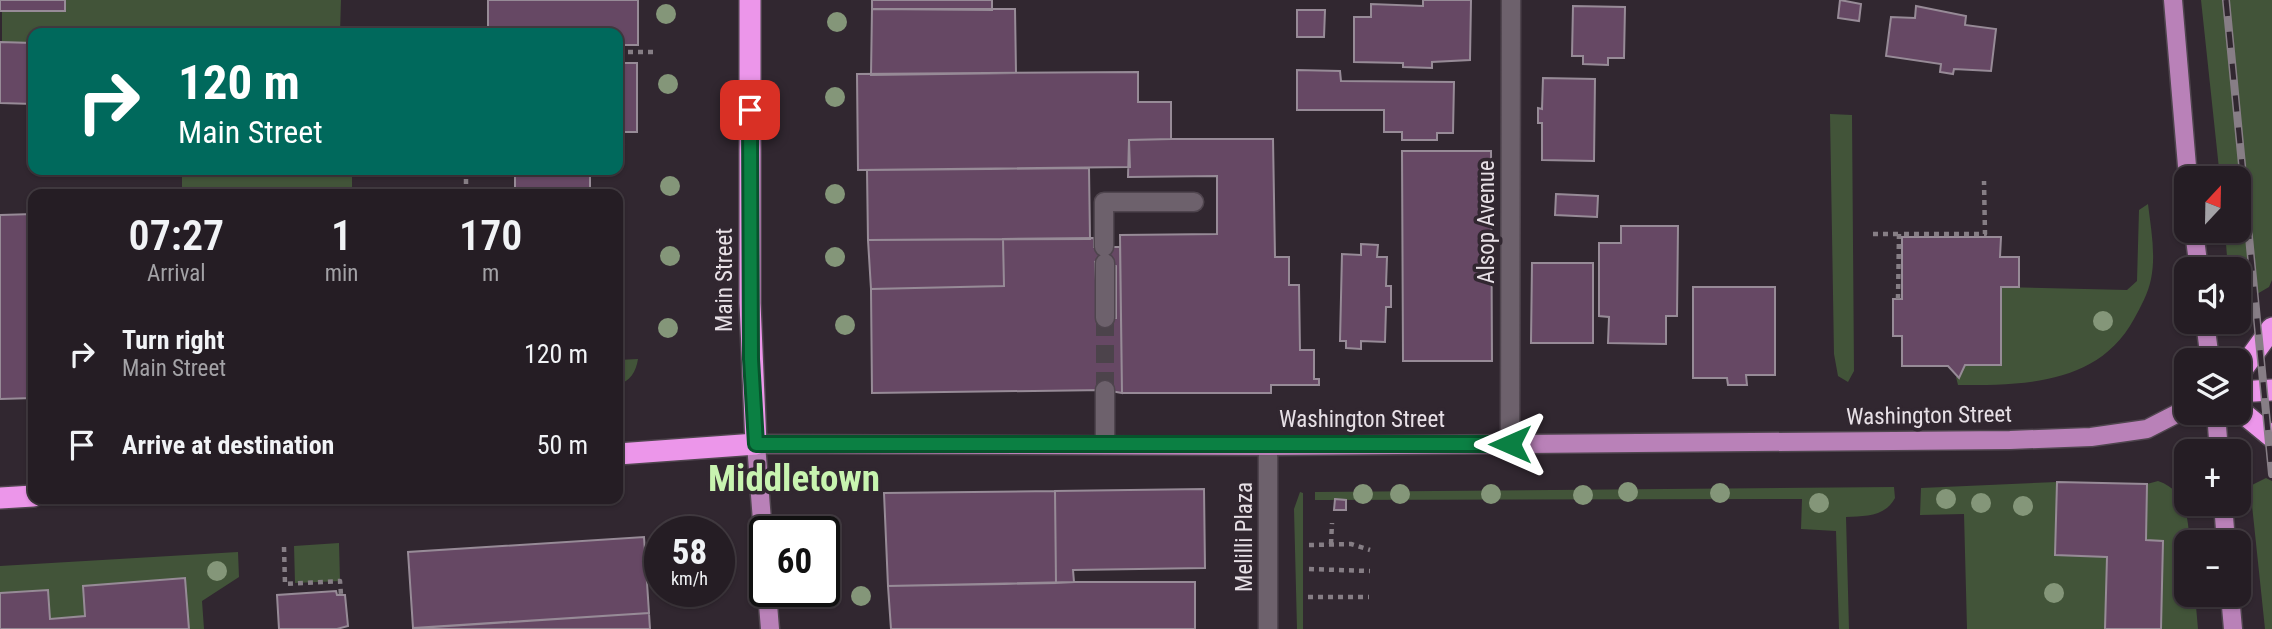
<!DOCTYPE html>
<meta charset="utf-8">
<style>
body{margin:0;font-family:"Roboto Condensed",sans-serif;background:#312a31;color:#f1f3f6;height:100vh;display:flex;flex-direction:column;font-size:26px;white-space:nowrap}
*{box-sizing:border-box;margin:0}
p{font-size:23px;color:#a3a2a6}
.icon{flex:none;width:38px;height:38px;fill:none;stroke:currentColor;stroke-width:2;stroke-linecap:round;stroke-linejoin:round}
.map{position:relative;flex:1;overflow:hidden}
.drawer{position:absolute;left:28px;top:189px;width:595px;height:315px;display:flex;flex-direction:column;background:#251d24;border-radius:14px;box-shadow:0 2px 5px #0004,0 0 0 2px #423b41}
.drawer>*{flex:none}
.hud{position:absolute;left:28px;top:28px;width:595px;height:147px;border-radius:14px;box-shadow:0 2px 5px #0004,0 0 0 2px #423b41;background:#00695c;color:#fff;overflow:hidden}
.needle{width:46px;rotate:22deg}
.fabs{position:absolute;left:2174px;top:166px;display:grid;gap:14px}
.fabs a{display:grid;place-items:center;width:77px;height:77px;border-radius:14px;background:#251d24;box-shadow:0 2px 5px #0004,0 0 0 2px #423b41;font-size:35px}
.speed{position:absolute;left:644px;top:516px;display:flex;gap:14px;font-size:35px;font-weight:700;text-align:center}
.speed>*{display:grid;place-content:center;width:91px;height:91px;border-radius:50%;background:#251d24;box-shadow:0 2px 5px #0004,0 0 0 2px #423b41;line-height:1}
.speed small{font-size:18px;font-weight:400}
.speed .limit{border:4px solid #111;border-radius:10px;background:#fff;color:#111}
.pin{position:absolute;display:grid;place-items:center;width:60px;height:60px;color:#fff;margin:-30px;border-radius:14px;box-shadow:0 4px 10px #0006}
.me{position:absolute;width:77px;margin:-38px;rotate:270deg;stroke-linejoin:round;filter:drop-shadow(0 0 5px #0008)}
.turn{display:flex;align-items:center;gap:24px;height:147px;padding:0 35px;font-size:32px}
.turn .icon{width:91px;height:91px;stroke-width:2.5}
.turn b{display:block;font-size:49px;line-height:60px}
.eta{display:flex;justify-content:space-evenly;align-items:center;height:119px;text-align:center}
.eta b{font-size:42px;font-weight:600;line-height:49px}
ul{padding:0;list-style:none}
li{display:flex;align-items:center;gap:21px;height:91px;padding:0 35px}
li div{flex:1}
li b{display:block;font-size:26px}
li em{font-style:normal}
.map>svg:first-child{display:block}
.green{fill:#425439}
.building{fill:#664864;stroke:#978b97;stroke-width:2;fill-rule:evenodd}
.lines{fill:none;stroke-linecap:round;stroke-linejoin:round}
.minor-tunnel{stroke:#4c434b;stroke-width:18;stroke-dasharray:18 9;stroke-linecap:butt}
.minor-casing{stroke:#4f454e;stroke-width:21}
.major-casing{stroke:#4f454e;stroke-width:21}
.highway-casing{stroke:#4f454e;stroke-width:24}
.path{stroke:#867e85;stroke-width:4.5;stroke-dasharray:5 5;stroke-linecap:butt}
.minor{stroke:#6d616c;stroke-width:18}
.major{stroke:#b981b8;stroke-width:18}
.highway{stroke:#ec96ea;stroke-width:21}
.rail-casing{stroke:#877e86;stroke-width:8}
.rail{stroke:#312730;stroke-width:5;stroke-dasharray:16;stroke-linecap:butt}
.tree{fill:#849679}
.route-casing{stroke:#07532c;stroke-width:18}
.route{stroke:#0b8043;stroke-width:12}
.labels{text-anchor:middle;stroke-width:7;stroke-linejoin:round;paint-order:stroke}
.street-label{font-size:23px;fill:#e7e0e6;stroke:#312730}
.town-label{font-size:37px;font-weight:bold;fill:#c8f4b0;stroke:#312730}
</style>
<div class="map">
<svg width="2272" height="629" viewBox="0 0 2272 629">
<rect width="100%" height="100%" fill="#312730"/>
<path class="green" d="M65,0H341L340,33H33V43L2,42V11H64Z
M2201,0H2272V280L2269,287L2238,305V270L2228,269L2225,231H2238V178H2220Z
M1830,114L1852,115L1854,371L1848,382L1838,376L1834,354Z
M182,170H352V194H182Z
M2148,204C2151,229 2156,255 2151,279C2148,294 2141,306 2134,319C2098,385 2024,385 1958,385L1956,377L1960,376L1965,365H2001V287L2127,290L2137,281L2139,210Z
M638,359C636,372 630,381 618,385V360Z
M2266,478L2272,481V629H2265L2250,486Z
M2158,481C2187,491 2187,516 2190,542H2186V595H2195L2198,629H2161L2162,541L2146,540L2147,484Z
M2057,482L2055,555L2107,557L2105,629H1967L1964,514L1920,515L1921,488Z
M1894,487L1895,498C1885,517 1865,516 1846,517L1849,629H1839L1836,531L1801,529L1802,499L1315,500V492Z
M1300,492L1303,493V629H1297L1294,509Z
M339,543L340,581L295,583L294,546Z
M238,552L239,577L202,601L204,629H189L185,578L83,586L85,616L50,619L0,593V566Z"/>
<path class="building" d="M0,0H65V11H0Z
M488,0H638V45H618V33H488Z
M872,0H992V10L872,9Z
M1423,0H1471L1470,60L1432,62V68L1403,67V63L1354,62V17H1371V4L1423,6Z
M1840,0L1861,4L1859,21L1838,18Z
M1573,6L1625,7L1624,58H1608V65L1583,64V56H1572Z
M1916,6L1966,16L1965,25L1996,29L1991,71L1954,69L1953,74L1940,72L1941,64L1886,56L1891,17L1915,18Z
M872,9H1015L1016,73L871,75Z
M1297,10H1325L1324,37H1297Z
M0,42L33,43V104L0,103Z
M618,63H637V132H623L624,144H618Z
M1297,70L1340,71L1341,81L1454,82L1453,133H1437V140H1402V132H1384V110H1297Z
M1138,72V102H1171V139L1129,140L1130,167L858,170L857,74Z
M1543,78L1595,79L1594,161L1542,160V123H1538V108L1542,109Z
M1171,139H1273L1275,257H1289V285H1299L1300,350H1314V379H1319V385H1271V393H1122L1120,235L1217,234V176L1128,177L1129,140Z
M1402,151H1491L1492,361H1403Z
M1089,168L1090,239L868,240L867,170Z
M590,174V194H515V175Z
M1556,194L1598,196L1597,217L1555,215Z
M33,214V398L0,399V215Z
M1621,226H1678L1677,316H1666V344L1608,343L1609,317L1599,316V243H1621Z
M1902,237H2001L2000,257H2019V287H2001V365H1965L1959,378L1948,366H1902V336H1893V299H1902Z
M1094,238V247H1120L1122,393L1105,390L872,393L871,289L1004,286L1003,239ZM1095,262L1116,266V318H1098Z
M1003,239L1004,286L871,289L868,240Z
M1361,244L1378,245L1377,257H1387L1386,286H1391V307H1386L1385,342L1361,341V349L1346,348V341H1340L1342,254L1361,255Z
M1532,263H1593V343H1531Z
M1693,287H1775V375H1746L1747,385H1728L1727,378H1693Z
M2057,482L2147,484L2146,540L2163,541L2161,629H2105L2107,557L2055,555Z
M1204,489L1205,568L1073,570L1074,582L1056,583L1055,491Z
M1055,491L1056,583L888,586L884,493Z
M1335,499L1346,500V510H1334Z
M644,537L649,613L413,628L408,552Z
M185,578L189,629H0V593L48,590L50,619L85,616L83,586Z
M1074,582H1195V629H891L888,586Z
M336,591L337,595H345L348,626L337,629H279L277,595Z
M649,613L650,629H418V628Z"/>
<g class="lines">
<path class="minor-tunnel" d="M1105,390V318"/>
<defs>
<path id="minor" d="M1104,247V202H1194
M1105,263V318
M1105,390V445
M1510,444L1511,0
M1268,446V629"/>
<path id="major" d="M2173,0L2188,178
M2194,231L2199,270
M2205,322L2210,360
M2216,413L2219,452
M2223,504L2226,542
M765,559L756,444L1268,446L2010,440L2091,437L2147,429L2186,409
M767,592L770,629
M2230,595L2233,629"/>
<path id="highway" d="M2238,375L2272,328
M2238,392L2272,390
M2238,409L2272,437
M618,454L756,444L750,303V0
M0,498L33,496"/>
</defs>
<use href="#minor" class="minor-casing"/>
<use href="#major" class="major-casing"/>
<use href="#highway" class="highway-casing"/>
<path class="path" d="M618,52H658
M466,194V170
M1873,234H1899
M1898,299L1899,234H1985L1984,181
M839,542V557
M1331,544L1332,523
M1309,545L1351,544L1370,550
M284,547L285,584L340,581L341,595
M1309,569L1370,571
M1308,597H1369"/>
<use href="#minor" class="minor"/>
<use href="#major" class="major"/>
<use href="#highway" class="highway"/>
<defs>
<path id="rail" d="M2226,0L2272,474"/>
</defs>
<use href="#rail" class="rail-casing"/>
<use href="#rail" class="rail"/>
</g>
<g class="tree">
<circle cx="666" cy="14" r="10"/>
<circle cx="837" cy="22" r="10"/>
<circle cx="668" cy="84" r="10"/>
<circle cx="835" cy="97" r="10"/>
<circle cx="670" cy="186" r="10"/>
<circle cx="835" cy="194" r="10"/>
<circle cx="670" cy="256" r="10"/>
<circle cx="835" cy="257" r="10"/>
<circle cx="2103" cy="321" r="10"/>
<circle cx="845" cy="325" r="10"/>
<circle cx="668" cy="328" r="10"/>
<circle cx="1628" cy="492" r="10"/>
<circle cx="1720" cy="493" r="10"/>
<circle cx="1363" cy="494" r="10"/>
<circle cx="1400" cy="494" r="10"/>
<circle cx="1491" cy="494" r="10"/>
<circle cx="1583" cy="495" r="10"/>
<circle cx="1946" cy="499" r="10"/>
<circle cx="1819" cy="503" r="10"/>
<circle cx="1981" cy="503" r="10"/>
<circle cx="2023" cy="506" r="10"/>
<circle cx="217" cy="571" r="10"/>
<circle cx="2054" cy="593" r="10"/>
<circle cx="861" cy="596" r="10"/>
</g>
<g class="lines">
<defs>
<path id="route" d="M750,110L751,359L756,444H1510"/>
</defs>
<use href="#route" class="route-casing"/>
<use href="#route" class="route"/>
</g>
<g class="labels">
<g class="street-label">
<text transform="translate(1486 222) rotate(-90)" y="8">Alsop Avenue</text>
<text transform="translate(724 280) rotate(-90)" y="8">Main Street</text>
<text transform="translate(1929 415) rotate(-1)" y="8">Washington Street</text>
<text x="1362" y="427">Washington Street</text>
<text transform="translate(1244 537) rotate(-90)" y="8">Melilli Plaza</text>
</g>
<g class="town-label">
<text x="794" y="491">Middletown</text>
</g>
</g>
</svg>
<div class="fabs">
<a><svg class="needle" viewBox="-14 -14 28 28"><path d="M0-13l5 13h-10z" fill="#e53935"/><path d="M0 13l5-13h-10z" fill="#a3a2a6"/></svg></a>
<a><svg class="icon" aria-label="sound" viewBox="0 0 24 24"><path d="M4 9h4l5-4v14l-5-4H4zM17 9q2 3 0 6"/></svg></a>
<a><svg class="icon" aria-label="layers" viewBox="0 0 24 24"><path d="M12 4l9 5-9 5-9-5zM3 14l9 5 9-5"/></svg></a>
<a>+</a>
<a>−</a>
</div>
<div class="speed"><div>58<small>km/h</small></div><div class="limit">60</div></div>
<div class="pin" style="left:750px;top:110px;background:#d93025"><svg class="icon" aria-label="arrive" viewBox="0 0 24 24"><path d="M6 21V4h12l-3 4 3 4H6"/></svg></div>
<svg class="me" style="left:1510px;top:444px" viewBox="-20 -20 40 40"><path d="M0-17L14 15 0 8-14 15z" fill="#0b8043" stroke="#fff" stroke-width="4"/></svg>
<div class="hud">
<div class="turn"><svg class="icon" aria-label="right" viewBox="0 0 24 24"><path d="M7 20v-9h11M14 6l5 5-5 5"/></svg><div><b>120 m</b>Main Street</div></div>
</div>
<section class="drawer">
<div class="eta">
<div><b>07:27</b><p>Arrival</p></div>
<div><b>1</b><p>min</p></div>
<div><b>170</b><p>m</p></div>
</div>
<ul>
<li><svg class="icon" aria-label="right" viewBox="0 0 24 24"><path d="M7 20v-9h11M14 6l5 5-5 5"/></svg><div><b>Turn right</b><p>Main Street</p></div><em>120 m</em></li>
<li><svg class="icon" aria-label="arrive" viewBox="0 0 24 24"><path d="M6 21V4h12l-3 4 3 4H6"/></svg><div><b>Arrive at destination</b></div><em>50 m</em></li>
</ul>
</section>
</div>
